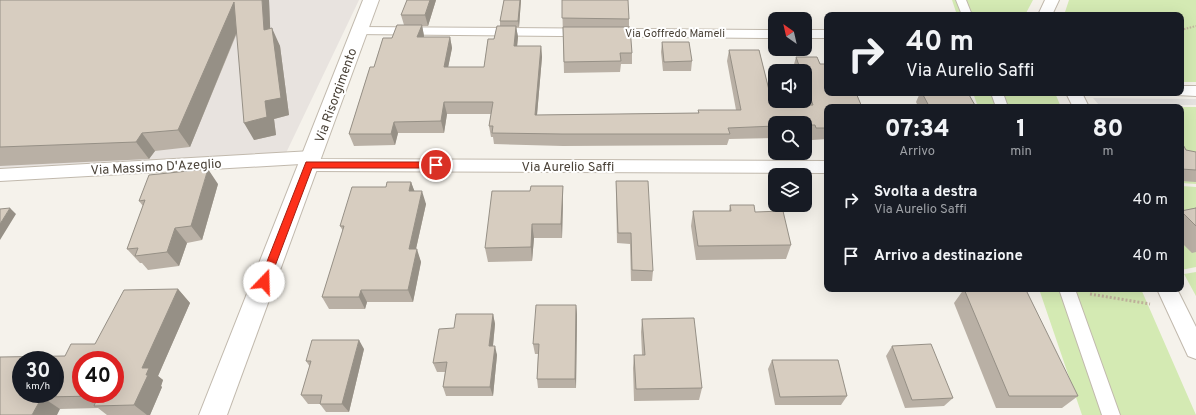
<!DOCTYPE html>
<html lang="it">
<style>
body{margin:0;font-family:Overpass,sans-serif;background:#20242c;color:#f1f3f6;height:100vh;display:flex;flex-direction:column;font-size:15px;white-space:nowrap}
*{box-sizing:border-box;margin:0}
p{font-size:13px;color:#9ea1a6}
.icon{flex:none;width:22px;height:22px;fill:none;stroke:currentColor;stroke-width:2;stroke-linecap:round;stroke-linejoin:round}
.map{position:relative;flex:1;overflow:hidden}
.side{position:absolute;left:824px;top:104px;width:360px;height:188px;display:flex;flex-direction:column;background:#171b24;border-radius:8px;box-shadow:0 4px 16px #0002}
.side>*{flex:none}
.hud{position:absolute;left:824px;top:12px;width:360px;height:84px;border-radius:8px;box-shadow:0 4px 16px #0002;background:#171b24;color:#f1f3f6;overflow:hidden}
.needle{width:26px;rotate:326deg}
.fabs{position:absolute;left:768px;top:12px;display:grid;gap:8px}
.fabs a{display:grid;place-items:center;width:44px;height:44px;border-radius:8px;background:#171b24;box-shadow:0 4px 16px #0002;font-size:20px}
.speed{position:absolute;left:12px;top:351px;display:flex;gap:8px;font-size:20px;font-weight:700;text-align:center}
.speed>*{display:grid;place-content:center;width:52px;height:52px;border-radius:50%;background:#171b24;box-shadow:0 4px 16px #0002;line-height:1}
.speed small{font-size:10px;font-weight:400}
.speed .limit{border:6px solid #d22;background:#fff;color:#111}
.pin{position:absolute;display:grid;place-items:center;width:34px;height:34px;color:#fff;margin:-17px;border:2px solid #fff;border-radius:50%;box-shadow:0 1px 4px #0007}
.me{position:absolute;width:44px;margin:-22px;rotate:21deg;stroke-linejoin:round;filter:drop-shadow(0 0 3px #0008)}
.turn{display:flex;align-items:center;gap:14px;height:84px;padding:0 16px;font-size:18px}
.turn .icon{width:52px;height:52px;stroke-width:2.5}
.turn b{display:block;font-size:28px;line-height:34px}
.eta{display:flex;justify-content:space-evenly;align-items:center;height:68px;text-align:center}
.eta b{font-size:24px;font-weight:800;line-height:28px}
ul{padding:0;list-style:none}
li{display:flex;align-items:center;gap:12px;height:56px;padding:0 16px}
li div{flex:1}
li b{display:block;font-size:15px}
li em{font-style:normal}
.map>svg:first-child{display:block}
.industrial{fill:#e8e3df}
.green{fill:#d4eab3}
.parking{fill:#e4e2df}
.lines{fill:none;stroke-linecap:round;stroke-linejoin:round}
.pedestrian-casing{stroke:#c1b9ad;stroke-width:2}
.minor-casing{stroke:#c1b9ad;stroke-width:2}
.tertiary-casing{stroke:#c1b9ad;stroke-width:2}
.path-far1{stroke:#c3b49e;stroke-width:2;stroke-dasharray:1.5 1.5;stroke-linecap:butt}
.path{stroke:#c3b49e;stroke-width:3;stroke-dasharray:2 2;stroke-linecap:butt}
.pedestrian{fill:#fff;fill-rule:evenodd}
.minor{fill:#fff;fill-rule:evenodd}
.tertiary{fill:#fff;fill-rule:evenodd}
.wall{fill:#b9b0a5}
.shaded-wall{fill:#969086}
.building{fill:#d7cdc0;stroke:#969086;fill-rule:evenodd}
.route{fill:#fd301a;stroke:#a41f11}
.labels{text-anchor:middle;stroke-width:4;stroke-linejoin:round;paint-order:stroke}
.far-street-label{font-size:11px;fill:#4a4238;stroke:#fff}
.street-label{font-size:13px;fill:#4a4238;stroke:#fff}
</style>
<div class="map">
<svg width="1196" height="415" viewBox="0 0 1196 415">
<rect width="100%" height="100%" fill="#f5f2eb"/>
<path class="industrial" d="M0,0H359L286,153L0,171Z"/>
<path class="green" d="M952,0H1033L1025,15H957Z
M1069,0H1196V82H1181V15H1064Z
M973,93H1055L1061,107H978Z
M1181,107H1196V184L1181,183Z
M1181,186L1196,187V267L1181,270Z
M1196,272V296L1184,274Z
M1039,289H1141L1196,415H1082Z"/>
<path class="parking" d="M1093,98L1196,99V105H1099Z"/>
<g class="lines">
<defs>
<path id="pedestrian" d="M956,0H966L972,15H962Z
M991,93H1003L1008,107H996Z
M1059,289H1075L1120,415H1102Z"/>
<path id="minor" d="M1045,0H1059L1052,15H1038Z
M358,27L775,30V38L353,34L351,31L353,28Z
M805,30H827V38H805Z
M1181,86H1196V96L1176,95L1175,93H1181Z
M1066,93H1082L1089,107H1073Z
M312,151L318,153L320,157L319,159L827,161V173L309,171L303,169L301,164L0,181V169Z
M1157,289H1177L1196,327V359L1188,356Z"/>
<path id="tertiary" d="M363,0H379L227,415H199Z"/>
</defs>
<use href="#pedestrian" class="pedestrian-casing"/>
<use href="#minor" class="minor-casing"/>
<use href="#tertiary" class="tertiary-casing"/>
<path class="path-far1" d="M1181,30L1196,26"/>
<path class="path" d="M1090,294L1150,304"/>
<use href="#pedestrian" class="pedestrian"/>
<use href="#minor" class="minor"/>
<use href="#tertiary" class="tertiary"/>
</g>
<path class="wall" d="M0,0H269L270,29L280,46L289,115L274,119L276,135L254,140L237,33L190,147L155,151L149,159L0,166Z
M407,0H436L428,26H422L424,36V37H450L452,48L448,67H484L488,39H494L497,26H500V21L504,0H521L519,27H516L518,37L517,46H541L542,57L537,115L698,113V110H736L727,61L729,50H759L773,106L805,105L804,101H805V71H794L793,68L796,57H817L820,64H827V93H856L862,107H827V139L812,140L811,137H805V123H775V138L729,139L727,145L563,146L494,144L493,137H491L489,126L491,114H447L444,133H398L395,145L354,146L349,134L370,67H374L383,38H392L397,25H404L401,15Z
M562,0L629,19V27L632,53V64H621L620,72L564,73Z
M662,42L692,61L691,71H663L661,52Z
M920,93H968L976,107L918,106L916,102Z
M1181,141L1186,150L1196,152V182L1181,181Z
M616,181L653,271L652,281H631L630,244L617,243L616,192Z
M411,182L414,191L426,204L416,249L421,262L413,302H367L365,309H329L322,297L343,231L340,226L386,187Z
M218,184L202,240L187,243L179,266L148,270L142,263H140L127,249L143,206L139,201Z
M563,186V200L562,238H534L532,261L488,262L485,248L530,191Z
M730,205L755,212L791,245L786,259L696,260L691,226L693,211H729Z
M1196,207V252L1192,253L1181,242V211L1195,208Z
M178,289L190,303L158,376L163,380L161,386L162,387L150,415H107L98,408L60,409L0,415L65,356L95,344Z
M964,289L1078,396L1062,408H996L954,303Z
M576,305L577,315L576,388H538L537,379L538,354H535L533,344Z
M493,314L495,324L493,346L497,355L493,396H446L443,387L445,372H437L433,363L454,328Z
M642,319L702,388L699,400L634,401L633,368L634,355H642L641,332Z
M892,346L953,398L944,406L905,408L886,356Z
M364,349L349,412H326L320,404H308L301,395L310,367L306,361Z
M772,360L847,396L841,405H775L768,369Z"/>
<path class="shaded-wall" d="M262,0H269L271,47L264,30Z
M430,0H436L428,26L425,15Z
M520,0H521L519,27L518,21Z
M234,2L242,19L190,147L178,130Z
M422,25L424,36L420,49L417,37Z
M516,26L518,37L516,57L514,46Z
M272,28L280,46L289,115L274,119L276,135L254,140L244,123Z
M450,37L452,48L446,78L444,67Z
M541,46L542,57L536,126L535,115Z
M444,102L447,114L444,133L441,121Z
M394,122L398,133L395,145L391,134Z
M142,133L155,151L149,159L136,142Z
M208,169L218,184L202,240L191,226Z
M411,182L416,195L409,191Z
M563,186V200L562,238L561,224Z
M422,191L426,204L413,262L409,249Z
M10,208L16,214L0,240V224Z
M532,224L534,238L532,261L531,247Z
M175,228L187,243L179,266L167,252Z
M417,249L421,262L413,302L408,290Z
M178,289L190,303L158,376L163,380L161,386L162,387L150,415H147L134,405L146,375L142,368Z
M361,290L367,302L365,309L359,297Z
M576,305L577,315L576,388L575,379Z
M493,314L495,324L492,355L489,346Z
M359,340L364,349L349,412L342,404Z
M495,346L497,355L493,396L490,387Z
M42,397L60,409L57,415H32Z"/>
<path class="building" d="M0,0H262L264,30L272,28L281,98L265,101L267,117L244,123L234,2L178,130L142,133L136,142L0,147Z
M407,0H430L425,15H401Z
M504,0H520L518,21H500Z
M562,0H628L629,19L562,18Z
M397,25H422L417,37H450L444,67H484L488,39H494L497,26H516L514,46H541L535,115L699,113L698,110H741L729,50H759L773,106L813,105L805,82V71H801L796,57H817L820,64H827V93H856L862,107H827V128H816L815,125H805V123H775V126L728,128L730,134H562L492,133L493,126H489L493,102H444L441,121L394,122L391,134H349L370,67H374L383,38H392Z
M563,27H630L632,53H620L621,61L564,62Z
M662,42H689L692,61L664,62Z
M922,93H968L976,107H876L929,106Z
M1181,141L1186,150L1196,152V170L1181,169Z
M208,169L191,226L175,228L167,252L135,256L138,248L127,249L145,200L139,201L149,175Z
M616,181H648L653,271L632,270L631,233H618Z
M387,182H411L409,191H422L409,249H417L408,290H361L359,297H322L344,226H340L352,187H386Z
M531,186H563L561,224H532L531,247L485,248L492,191H530Z
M730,205H754L755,212L783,211L791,245L698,246L693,211H731Z
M10,208L0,224V209Z
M1196,208V226L1181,211Z
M178,289L142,368H149L146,375H148L134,405L94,406L98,396L42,397L32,415H0V357L65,356L71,344H95L124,290ZM21,360H55V394H21ZM81,360H115V394H81Z
M964,289L1026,290L1078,396H1009Z
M536,305H576L575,379H537L539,344H533Z
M456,314H493L489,346H495L490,387H443L447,362L433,363L439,329L454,328Z
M694,318L702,388L636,389L634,355H645L642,319Z
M312,340H359L342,404H320L322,395H301L311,361H306Z
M931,344L953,398L912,400L892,346Z
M772,360H838L847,396L780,397Z"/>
<path class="route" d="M306,162H436L440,165L436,168H312L269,282L267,285L264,286L260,285L259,282Z"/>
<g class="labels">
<g class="far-street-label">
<text x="675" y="37">Via Goffredo Mameli</text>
</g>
<g class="street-label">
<text transform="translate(335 95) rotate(-70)" y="5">Via Risorgimento</text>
<text transform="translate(156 166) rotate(-3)" y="5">Via Massimo D'Azeglio</text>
<text x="568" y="171">Via Aurelio Saffi</text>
</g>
</g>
</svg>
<div class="fabs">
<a><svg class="needle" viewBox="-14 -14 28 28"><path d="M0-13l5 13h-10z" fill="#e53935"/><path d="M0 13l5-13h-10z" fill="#9ea1a6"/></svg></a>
<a><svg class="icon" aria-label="sound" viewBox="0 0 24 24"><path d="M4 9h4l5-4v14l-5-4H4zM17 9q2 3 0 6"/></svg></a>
<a><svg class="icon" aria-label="search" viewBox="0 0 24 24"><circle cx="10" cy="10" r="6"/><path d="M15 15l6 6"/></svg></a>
<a><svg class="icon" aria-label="layers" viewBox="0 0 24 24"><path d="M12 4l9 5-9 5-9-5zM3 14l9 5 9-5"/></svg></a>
</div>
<div class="speed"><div>30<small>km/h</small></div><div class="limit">40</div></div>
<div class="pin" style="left:436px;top:165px;background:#d93025"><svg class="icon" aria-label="arrive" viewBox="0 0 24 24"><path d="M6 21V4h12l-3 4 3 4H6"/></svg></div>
<svg class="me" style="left:264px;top:282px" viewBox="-20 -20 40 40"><circle r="19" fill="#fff"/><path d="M0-13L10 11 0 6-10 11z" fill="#fd301a"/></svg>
<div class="hud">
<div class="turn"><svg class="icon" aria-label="right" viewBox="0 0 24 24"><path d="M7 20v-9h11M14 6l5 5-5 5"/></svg><div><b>40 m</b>Via Aurelio Saffi</div></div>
</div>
<section class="side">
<div class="eta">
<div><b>07:34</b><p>Arrivo</p></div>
<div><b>1</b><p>min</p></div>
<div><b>80</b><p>m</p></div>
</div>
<ul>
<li><svg class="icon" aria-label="right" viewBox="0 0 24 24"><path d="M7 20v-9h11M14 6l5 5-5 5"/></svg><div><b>Svolta a destra</b><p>Via Aurelio Saffi</p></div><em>40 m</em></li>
<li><svg class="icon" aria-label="arrive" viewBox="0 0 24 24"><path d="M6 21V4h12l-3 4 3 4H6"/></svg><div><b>Arrivo a destinazione</b></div><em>40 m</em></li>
</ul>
</section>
</div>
